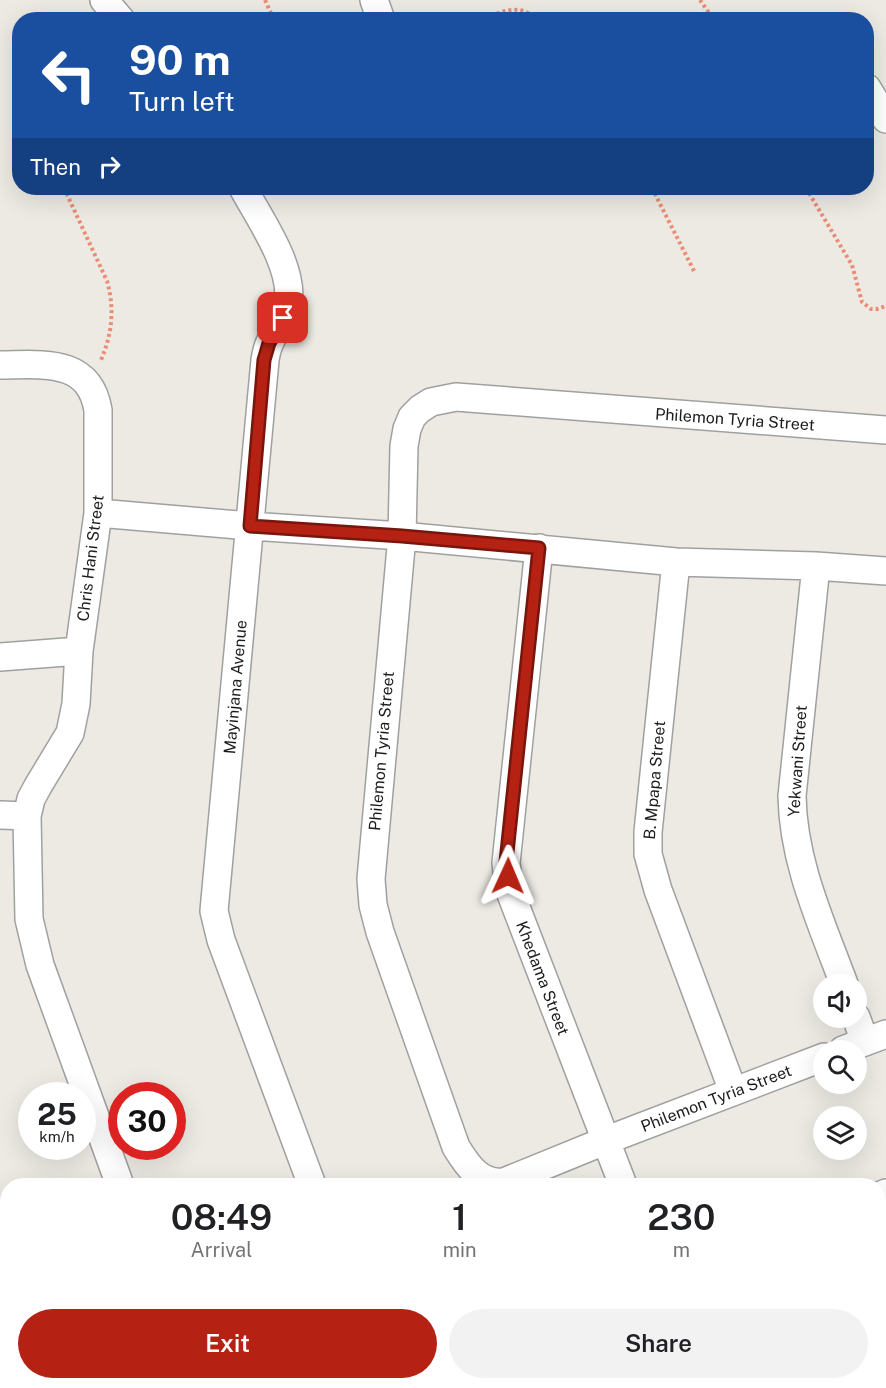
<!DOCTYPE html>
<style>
body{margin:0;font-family:"Public Sans",sans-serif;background:#f2f2f2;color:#202124;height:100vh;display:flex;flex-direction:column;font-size:22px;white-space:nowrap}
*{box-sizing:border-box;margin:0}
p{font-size:20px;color:#757577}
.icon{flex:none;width:33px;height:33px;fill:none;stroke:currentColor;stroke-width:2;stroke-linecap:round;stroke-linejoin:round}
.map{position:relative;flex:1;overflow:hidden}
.sheet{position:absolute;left:0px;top:1178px;width:886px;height:212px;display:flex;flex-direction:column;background:#fff;border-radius:24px 24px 0 0;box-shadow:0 6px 24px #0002}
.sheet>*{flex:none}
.banner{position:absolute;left:12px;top:12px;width:862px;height:183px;border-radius:24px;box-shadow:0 6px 24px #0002;background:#1a4fa0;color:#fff;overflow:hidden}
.controls{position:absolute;left:813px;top:974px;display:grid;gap:12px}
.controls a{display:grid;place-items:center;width:54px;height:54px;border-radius:50%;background:#fff;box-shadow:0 6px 24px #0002;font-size:30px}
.speed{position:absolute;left:18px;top:1082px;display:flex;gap:12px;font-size:30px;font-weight:700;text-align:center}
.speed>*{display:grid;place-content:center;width:78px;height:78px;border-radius:50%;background:#fff;box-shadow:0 6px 24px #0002;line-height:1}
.speed small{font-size:15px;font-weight:400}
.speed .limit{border:9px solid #d22;background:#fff;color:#111}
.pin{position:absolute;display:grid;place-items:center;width:51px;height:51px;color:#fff;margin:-26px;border-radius:12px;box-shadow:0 3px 9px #0006}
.me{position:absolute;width:66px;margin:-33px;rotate:1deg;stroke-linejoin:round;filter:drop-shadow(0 0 4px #0008)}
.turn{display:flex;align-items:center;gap:21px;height:126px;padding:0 18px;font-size:27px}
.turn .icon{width:78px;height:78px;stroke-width:2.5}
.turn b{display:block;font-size:42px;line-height:51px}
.then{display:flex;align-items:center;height:57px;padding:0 18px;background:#0003;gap:12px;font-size:22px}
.eta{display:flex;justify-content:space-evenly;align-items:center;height:102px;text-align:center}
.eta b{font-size:36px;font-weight:600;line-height:42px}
.action{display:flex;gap:12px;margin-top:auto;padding:12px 18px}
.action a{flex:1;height:69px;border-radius:36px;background:#b52213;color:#fff;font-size:24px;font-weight:600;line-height:69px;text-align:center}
.action a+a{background:#f2f2f2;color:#202124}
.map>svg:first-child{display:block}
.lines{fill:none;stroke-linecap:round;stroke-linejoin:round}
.minor-casing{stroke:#a0a0a0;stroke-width:30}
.path{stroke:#eb8c75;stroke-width:4;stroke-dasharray:3 3;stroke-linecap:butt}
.minor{stroke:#fff;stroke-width:27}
.route-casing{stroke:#76160c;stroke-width:15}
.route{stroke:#b52213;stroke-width:10}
.labels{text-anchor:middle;stroke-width:4.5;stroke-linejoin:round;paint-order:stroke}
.street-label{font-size:16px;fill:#1c1c1c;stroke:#fff}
</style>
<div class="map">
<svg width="886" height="1388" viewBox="0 0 886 1388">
<rect width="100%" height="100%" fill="#eceae3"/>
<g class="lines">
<defs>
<path id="minor" d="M104,0L121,20
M374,0L381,20
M867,88L886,119
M243,188C259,218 295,268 288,304C285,318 276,329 270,342C267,348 266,354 265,360L214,911L221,940L312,1185
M0,365C41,365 89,357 98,410V513L79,651L76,704L70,733L38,786L31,799L27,816L29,919L40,965L120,1185
M98,513L250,526L402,536L676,562L816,566L886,571
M539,548L506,863L509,889L623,1185
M676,562L648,832V854L658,890L733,1091
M816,566L792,796C793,862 821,922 844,984
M0,657L79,651
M0,815L27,816
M856,1017L865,1042
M843,1050L886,1034
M824,1057L607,1140L504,1182C480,1185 467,1165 456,1147L380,932L373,905L371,879L402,536L404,446L407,429L412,417L420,409L431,402L456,397L886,430
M879,1196L886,1193
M192,1382L195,1388
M386,1382L388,1388
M540,1382L543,1388
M690,1382L693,1388
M828,1382L831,1388
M139,1388L156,1382"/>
</defs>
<use href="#minor" class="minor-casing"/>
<path class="path" d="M265,0L274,20
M700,0L714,20
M480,20C499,13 520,1 536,20
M64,188L107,281C115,309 112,334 101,360
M652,188L694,271
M806,188L852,265L862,302L871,309H877L886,306"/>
<use href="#minor" class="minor"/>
</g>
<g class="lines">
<defs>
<path id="route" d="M283,318L269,343L264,360L250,526L402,536L539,548L506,862L508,876"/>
</defs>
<use href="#route" class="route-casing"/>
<use href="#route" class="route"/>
</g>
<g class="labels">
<g class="street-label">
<text transform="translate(735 419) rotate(4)" y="6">Philemon Tyria Street</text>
<text transform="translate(90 558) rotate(-83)" y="6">Chris Hani Street</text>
<text transform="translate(235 687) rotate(-85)" y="6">Mayinjana Avenue</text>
<text transform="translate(381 751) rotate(-85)" y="6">Philemon Tyria Street</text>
<text transform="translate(797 761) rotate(-86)" y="6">Yekwani Street</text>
<text transform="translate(654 780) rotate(-85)" y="6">B. Mpapa Street</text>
<text transform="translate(543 978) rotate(69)" y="6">Khedama Street</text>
<text transform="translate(716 1098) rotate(-21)" y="6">Philemon Tyria Street</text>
</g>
</g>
</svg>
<div class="controls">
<a><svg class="icon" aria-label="sound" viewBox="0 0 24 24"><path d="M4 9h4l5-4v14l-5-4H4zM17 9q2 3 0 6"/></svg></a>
<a><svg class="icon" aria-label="search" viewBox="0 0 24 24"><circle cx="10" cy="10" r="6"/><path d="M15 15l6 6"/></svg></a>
<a><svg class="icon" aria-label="layers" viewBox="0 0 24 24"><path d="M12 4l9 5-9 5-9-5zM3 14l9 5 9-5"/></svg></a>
</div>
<div class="speed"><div>25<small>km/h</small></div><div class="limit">30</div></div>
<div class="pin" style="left:283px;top:318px;background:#d93025"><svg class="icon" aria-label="arrive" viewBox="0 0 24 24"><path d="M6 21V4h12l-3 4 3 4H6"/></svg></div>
<svg class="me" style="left:508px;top:876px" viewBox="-20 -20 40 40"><path d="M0-17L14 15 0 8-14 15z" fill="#b52213" stroke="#fff" stroke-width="4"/></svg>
<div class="banner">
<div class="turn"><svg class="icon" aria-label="left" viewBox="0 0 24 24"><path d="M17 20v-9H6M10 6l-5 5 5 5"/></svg><div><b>90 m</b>Turn left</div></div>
<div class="then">Then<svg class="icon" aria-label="right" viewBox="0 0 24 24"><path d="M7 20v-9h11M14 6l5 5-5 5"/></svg></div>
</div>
<section class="sheet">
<div class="eta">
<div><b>08:49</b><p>Arrival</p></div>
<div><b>1</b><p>min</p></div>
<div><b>230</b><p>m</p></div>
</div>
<div class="action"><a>Exit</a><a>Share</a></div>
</section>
</div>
